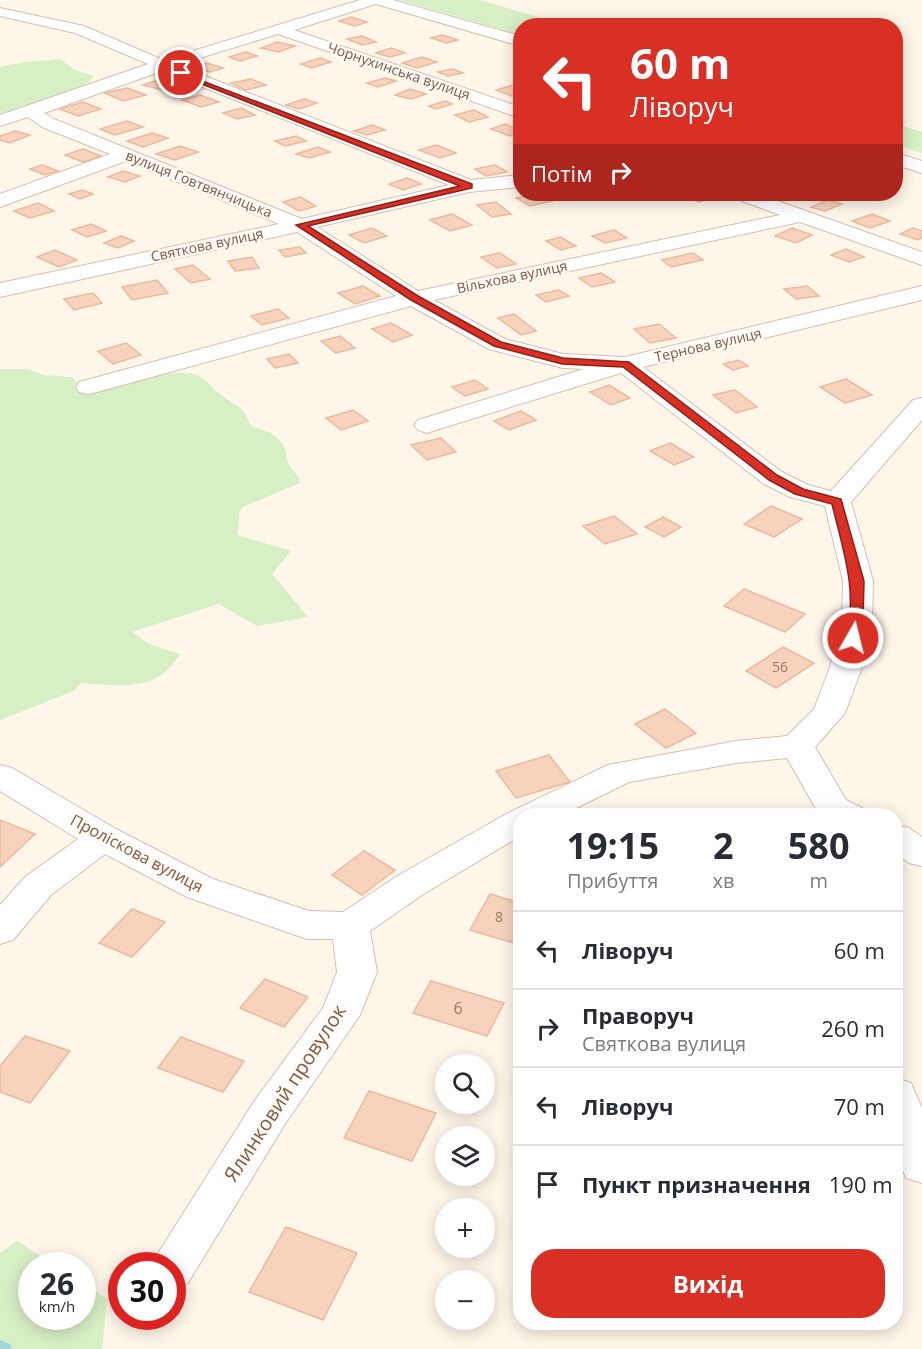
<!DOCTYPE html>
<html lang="uk">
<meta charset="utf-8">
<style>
body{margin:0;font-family:"Open Sans",sans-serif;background:#f7f7f7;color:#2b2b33;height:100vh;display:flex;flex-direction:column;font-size:22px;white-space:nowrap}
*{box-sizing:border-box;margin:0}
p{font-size:20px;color:#7c7c81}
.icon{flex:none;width:33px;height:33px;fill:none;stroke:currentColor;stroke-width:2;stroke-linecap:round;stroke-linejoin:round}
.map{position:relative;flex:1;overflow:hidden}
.side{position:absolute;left:513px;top:808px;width:390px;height:522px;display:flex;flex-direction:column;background:#fff;border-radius:24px;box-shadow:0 3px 15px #0003}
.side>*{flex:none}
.hud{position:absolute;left:513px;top:18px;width:390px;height:183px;border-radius:24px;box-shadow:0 3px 15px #0003;background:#d93025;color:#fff;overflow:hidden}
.controls{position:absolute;left:435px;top:1054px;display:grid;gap:12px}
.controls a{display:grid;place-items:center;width:60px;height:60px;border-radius:50%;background:#fff;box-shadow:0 3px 15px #0003;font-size:30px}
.speed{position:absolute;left:18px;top:1252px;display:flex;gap:12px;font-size:30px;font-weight:700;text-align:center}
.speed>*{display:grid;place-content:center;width:78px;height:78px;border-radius:50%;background:#fff;box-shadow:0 3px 15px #0003;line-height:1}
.speed small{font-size:15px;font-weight:400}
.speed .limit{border:9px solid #d22;background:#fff;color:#111}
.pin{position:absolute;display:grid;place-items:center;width:51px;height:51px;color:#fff;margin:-26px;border:3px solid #fff;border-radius:50%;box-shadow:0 2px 6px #0007}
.me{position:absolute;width:66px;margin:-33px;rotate:8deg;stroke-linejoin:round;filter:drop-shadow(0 0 4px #0008)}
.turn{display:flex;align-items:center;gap:21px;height:126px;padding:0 18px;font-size:27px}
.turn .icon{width:78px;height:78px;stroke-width:2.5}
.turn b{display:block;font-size:42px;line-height:51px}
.then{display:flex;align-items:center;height:57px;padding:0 18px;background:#0003;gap:12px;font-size:22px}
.eta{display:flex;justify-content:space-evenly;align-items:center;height:102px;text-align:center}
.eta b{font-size:36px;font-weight:700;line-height:42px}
.action{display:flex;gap:12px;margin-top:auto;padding:12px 18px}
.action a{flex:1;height:69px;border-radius:24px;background:#d93025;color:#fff;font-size:24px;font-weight:700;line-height:69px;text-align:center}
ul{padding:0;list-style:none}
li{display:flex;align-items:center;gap:18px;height:78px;padding:0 18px;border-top:2px solid #e1e1e2}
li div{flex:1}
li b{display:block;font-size:22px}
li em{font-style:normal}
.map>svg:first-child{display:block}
.green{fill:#d7efc5}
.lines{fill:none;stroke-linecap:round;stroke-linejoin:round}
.stream{fill:#a0d7df;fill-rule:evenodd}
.building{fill:#f7d3be;stroke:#ecb99c;stroke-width:1.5}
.minor-casing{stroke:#d6bfb0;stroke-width:2}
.minor{fill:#fff;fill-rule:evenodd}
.route{fill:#d93025;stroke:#8d1f18;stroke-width:1.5}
.labels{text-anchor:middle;stroke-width:5;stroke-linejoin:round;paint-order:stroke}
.far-street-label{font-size:14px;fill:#7e5a49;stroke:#fffaf3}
.number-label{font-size:14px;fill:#9c7866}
.street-label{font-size:16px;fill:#7e5a49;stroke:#fffaf3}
.near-number-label{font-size:16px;fill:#9c7866}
.near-street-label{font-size:20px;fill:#7e5a49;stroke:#fffaf3}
</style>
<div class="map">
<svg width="922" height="1349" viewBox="0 0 922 1349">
<rect width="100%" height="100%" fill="#fff6ea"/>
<path class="green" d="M400,0H480L565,25L520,26V35Z
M60,59L75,70L94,76C82,96 23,109 0,118V67L25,62Z
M896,124L922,132V153L896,145Z
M0,369H28L43,375L72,377L78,384C95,383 113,383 130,381C148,379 182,368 199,376C207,380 213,389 220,394C238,409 241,402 251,426C266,431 279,434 285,449C287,454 286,459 288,463C292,471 299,474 300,483L243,507L239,513L238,535L291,551L272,574L308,617L257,626L219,604L132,632L149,644L180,654C156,694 121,685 81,683L74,691L0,720Z
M17,1241L56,1266H32V1317H82L83,1283L107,1299L102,1349H0V1253Z"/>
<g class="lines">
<path class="stream" d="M0,1340L10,1344L12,1349H0Z"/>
</g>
<path class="building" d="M351,17L367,22L355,26L339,21Z
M442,35L458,40L447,43L431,38Z
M362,36L376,42L362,45L347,39Z
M277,42L295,46L278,52L261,48Z
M391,48L405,53L390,57L376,53Z
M246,52L257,56L240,61L229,57Z
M422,57L437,62L417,68L402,63Z
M320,58L331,62L312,68L301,64Z
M207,63L223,68L210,72L194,67Z
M453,69L463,73L448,76L438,72Z
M385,78L396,81L378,87L367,83Z
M251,79L266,85L246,90L231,83Z
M158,80L176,85L162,90L143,85Z
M513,85L520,88V93L512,96L496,90Z
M127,88L146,95L123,101L105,93Z
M410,89L426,94L411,99L395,95Z
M200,95L219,102L201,107L182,100Z
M304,99L317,103L299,109L286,105Z
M445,101L452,104L436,109L429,106Z
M83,102L101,109L78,116L60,109Z
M241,108L255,115L237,119L223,113Z
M474,110L488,117L469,122L455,115Z
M127,121L143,127L115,135L100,129Z
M505,124L520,130V132L510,136L491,129Z
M372,125L385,130L367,135L354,131Z
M15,131L30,135L10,143L0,140V136Z
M152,133L168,138L143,147L127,141Z
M296,136L306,141L285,146L275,141Z
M436,145L456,153L440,158L419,150Z
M180,146L198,152L175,160L156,154Z
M318,147L330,152L309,158L296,154Z
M83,149L101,156L83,162L65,155Z
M42,165L58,171L45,175L30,169Z
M495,165L507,172L486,176L475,169Z
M123,171L140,176L125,182L108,177Z
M407,178L421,184L403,190L389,184Z
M82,190L93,194L80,199L69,194Z
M539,194L552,201L530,206L516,198Z
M678,194H712L717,195L699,202Z
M300,197L316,206L299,211L283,202Z
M828,200L842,204L825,211L811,207Z
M496,202L511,214L492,217L477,205Z
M38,203L54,211L30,218L14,211Z
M452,214L472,225L450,231L430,220Z
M872,214L890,221L870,228L852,221Z
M91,224L106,231L87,237L72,230Z
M372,228L387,236L364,243L349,235Z
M792,228L812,235L796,243L775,236Z
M913,228L922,231V238L918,240L900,234Z
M614,230L627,238L605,243L592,236Z
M121,236L134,241L118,248L104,243Z
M560,237L576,246L561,250L546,241Z
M300,247L306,253L285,257L279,250Z
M846,249L864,257L849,262L831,255Z
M55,250L77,260L59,267L37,257Z
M500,253L516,264L497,268L481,257Z
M693,253L703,260L671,267L662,260Z
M252,257L259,268L235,271L228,261Z
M193,265L210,279L191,283L175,269Z
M601,273L615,282L592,287L579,278Z
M157,280L168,293L132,300L122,287Z
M363,286L380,296L355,304L338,293Z
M807,286L819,296L796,299L784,289Z
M558,290L569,296L546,302L536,295Z
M93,293L102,303L74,310L64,299Z
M278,309L289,318L262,325L251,316Z
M514,314L536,331L521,335L498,318Z
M391,323L412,335L393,342L372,329Z
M659,324L676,338L650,343L634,329Z
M340,336L355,348L336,353L321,341Z
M126,343L141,355L113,364L98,351Z
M289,354L298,363L275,368L267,359Z
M739,360L748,366L733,370L723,364Z
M846,379L872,395L845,403L820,387Z
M475,380L488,389L465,396L452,387Z
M609,385L630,398L611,405L590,392Z
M735,390L757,407L736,413L713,395Z
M353,410L368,421L341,430L326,418Z
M521,411L536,420L509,430L494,421Z
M441,438L456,452L427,460L411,445Z
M670,443L694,457L674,465L650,451Z
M771,506L802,519L774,537L744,524Z
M614,516L637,534L605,544L583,526Z
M663,517L681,527L664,537L645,527Z
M744,589L805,614L785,632L724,606Z
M783,647L814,663L776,688L746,671Z
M665,709L696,733L666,748L635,724Z
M549,755L570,782L516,798L496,771Z
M0,820L35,834L0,867Z
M364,851L395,870L362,895L332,875Z
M490,894L520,903V945L470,930Z
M132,909L165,922L132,957L99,943Z
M265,979L308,997L284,1027L240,1008Z
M431,981L504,1003L487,1036L413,1013Z
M25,1036L70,1051L30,1103L0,1092V1066Z
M181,1037L244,1061L223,1092L158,1068Z
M369,1091L436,1113L412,1161L344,1138Z
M286,1227L357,1253L323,1320L249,1292Z"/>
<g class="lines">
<defs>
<path id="minor" d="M360,0H393L520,36V46L376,4L294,30L520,107V118L278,34L177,65L471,180L520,175V187L469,192L317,227L418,291L780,215L734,198L732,194H758L922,252V265L800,222L434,300L505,339L563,354L625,357L922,286V300L643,367L782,472L808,485L831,491L913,400L922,398V420L851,502L873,581L872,622L861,670L845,713L815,747L846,800L862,808L868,816H820L787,758L736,763L629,782L560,816H520V836L425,893L370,931L377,972L360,1015L285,1124L188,1283L172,1288V1266H150L255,1100L323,1008L337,972L333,939H307L187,897L105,854L51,895L13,940L0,944V905L25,877L78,839L0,791V765L12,768L116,829L213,879L309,911L343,912L399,875L508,813L608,765L736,741L787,736L814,709L829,670L842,622L843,581L825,506L790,497L764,484L621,373L436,430L427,433L418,430L414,425L418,420L584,369L563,368L489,349L411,306L97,392L88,394L79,392L76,387L79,382L396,296L297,232L0,297V283L279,224L126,161L0,207V194L110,154L42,127L28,117L0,126V115L148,64L75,33L0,16V8L84,26L163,60ZM162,71L449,185L302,219L54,119L44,113Z
M896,153L922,161V173L896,165Z
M896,825L909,828L922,837V866L909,863L896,854Z
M896,1078L911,1083L922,1108V1183L906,1178L896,1152Z"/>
</defs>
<use href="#minor" class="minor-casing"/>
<use href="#minor" class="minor"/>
</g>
<path class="route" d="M179,72L472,184V188L308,226L418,296L501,342L563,358L629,362L777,475L803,489L841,499L864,581L863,622L858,641H848L846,638C858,590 843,550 832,504L795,494L769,480L623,367L562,364L494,346L411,300L296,225L460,186L179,75Z"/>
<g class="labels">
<g class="far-street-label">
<text transform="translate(399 71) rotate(19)" y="5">Чорнухинська вулиця</text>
<text transform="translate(199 184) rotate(22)" y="5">вулиця Говтвянчицька</text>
<text transform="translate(207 245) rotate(-12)" y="5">Святкова вулиця</text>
<text transform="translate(512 277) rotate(-12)" y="5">Вільхова вулиця</text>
<text transform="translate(708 345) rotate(-13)" y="5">Тернова вулиця</text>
</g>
<g class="number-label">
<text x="780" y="672">56</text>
<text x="499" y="922">8</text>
</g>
<g class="street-label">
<text transform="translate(137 853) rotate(28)" y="6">Проліскова вулиця</text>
</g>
<g class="near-number-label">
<text x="458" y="1014">6</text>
</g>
<g class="near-street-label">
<text transform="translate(285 1093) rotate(-57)" y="7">Ялинковий провулок</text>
</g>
</g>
</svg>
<div class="controls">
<a><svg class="icon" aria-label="search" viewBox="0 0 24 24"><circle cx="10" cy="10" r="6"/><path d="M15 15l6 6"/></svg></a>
<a><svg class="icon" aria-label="layers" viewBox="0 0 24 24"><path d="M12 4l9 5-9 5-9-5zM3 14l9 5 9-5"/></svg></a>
<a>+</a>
<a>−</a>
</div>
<div class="speed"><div>26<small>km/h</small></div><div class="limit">30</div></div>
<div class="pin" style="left:181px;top:73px;background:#d93025"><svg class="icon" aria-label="arrive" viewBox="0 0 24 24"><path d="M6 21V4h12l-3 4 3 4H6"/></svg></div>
<svg class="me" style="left:853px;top:638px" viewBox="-20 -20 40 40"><circle r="17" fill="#d93025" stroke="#fff" stroke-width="3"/><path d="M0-11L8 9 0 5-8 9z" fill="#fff"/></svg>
<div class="hud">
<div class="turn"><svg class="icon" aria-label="left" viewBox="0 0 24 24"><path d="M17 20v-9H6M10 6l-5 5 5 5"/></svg><div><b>60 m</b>Ліворуч</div></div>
<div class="then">Потім<svg class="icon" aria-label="right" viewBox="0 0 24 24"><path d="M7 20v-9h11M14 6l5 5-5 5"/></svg></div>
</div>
<section class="side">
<div class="eta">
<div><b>19:15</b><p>Прибуття</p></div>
<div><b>2</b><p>хв</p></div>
<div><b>580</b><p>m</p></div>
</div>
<ul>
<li><svg class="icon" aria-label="left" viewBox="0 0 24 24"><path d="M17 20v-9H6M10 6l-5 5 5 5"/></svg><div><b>Ліворуч</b></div><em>60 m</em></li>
<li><svg class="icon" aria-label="right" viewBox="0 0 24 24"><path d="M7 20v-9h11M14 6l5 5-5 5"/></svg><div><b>Праворуч</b><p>Святкова вулиця</p></div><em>260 m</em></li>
<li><svg class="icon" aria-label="left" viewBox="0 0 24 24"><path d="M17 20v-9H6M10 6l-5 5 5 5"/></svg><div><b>Ліворуч</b></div><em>70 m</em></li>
<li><svg class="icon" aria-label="arrive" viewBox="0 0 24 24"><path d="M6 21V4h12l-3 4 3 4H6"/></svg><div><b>Пункт призначення</b></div><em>190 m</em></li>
</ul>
<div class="action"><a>Вихід</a></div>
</section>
</div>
